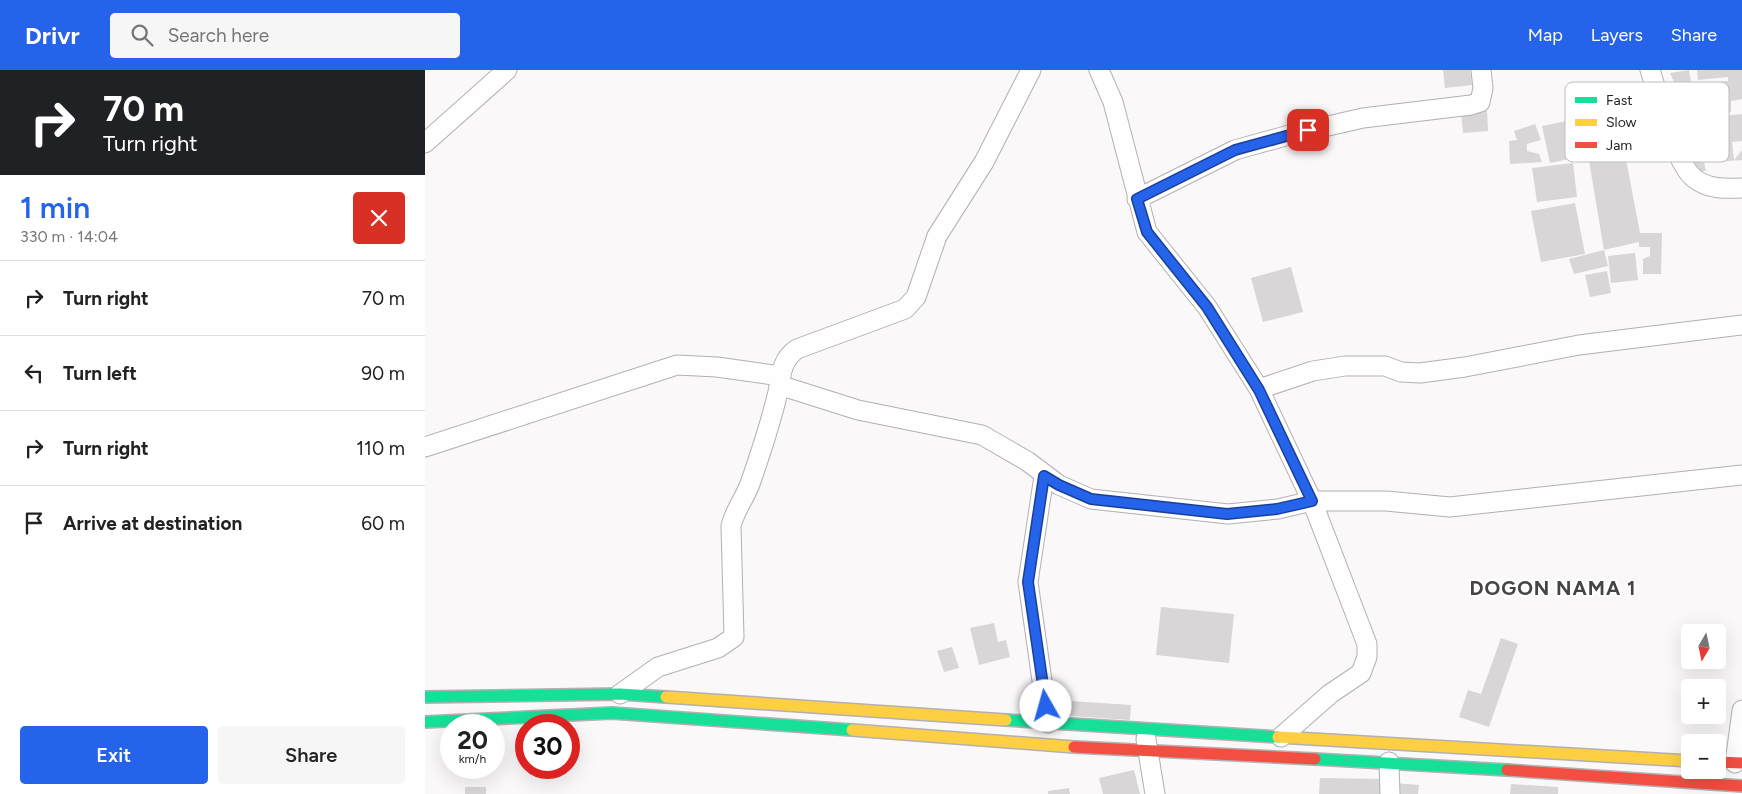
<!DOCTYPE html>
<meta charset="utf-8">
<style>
body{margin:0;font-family:Figtree,sans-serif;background:#f6f6f6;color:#222;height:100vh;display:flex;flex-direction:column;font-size:19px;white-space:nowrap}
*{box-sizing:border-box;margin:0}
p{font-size:16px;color:#767676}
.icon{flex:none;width:28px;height:28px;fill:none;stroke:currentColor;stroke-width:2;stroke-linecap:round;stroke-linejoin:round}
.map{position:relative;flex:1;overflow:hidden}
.details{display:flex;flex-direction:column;background:#fff;width:425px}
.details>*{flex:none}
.top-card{background:#202124;color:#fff;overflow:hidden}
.needle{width:32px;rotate:189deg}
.controls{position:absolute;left:1256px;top:554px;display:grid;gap:10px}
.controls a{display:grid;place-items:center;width:45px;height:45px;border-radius:5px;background:#fff;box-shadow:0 5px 20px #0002;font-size:25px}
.speed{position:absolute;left:15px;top:644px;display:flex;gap:10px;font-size:25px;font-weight:700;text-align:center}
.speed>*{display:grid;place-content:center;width:65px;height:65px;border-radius:50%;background:#fff;box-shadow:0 5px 20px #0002;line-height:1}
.speed small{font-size:12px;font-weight:400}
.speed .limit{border:8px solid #d22;background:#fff;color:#111}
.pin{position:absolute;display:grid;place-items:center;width:42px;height:42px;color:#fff;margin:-21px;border-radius:10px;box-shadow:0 2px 8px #0006}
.me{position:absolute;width:55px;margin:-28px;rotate:353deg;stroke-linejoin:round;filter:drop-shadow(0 0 4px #0008)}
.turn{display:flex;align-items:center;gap:18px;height:105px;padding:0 20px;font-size:22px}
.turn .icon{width:65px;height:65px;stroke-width:2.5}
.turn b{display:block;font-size:35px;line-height:42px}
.round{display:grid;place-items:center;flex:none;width:52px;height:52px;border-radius:5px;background:#f6f6f6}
.summary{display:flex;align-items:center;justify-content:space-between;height:85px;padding:0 20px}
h1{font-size:30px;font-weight:600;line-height:38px;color:#2563eb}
.button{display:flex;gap:10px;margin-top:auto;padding:10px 20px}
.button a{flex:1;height:58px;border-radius:5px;background:#2563eb;color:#fff;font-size:20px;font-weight:600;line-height:58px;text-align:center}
.button a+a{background:#f6f6f6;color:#222}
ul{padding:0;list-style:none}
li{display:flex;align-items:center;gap:15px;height:75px;padding:0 20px;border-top:1px solid #e0e0e0}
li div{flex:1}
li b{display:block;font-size:19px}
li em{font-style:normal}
header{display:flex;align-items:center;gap:30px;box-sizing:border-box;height:70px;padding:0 25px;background:#2563eb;color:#fff}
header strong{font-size:24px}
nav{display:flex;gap:28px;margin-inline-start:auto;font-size:18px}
.search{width:350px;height:45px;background:#f6f6f6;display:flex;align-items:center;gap:12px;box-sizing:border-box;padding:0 18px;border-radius:5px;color:#767676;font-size:19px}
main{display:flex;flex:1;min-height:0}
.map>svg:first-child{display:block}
.building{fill:#d8d6d7}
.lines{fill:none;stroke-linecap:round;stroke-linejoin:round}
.street-casing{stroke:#b2b0b2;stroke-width:21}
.fast-casing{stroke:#b2b0b2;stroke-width:14}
.slow-casing{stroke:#b2b0b2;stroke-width:14}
.jam-casing{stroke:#b2b0b2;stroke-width:14}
.street{stroke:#fefefe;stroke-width:19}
.fast{stroke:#16e098;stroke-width:11}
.slow{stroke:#ffcf43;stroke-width:11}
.jam{stroke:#f24e42;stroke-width:11}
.route-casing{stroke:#184099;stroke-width:12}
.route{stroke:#2563eb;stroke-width:9}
.labels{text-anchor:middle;stroke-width:4;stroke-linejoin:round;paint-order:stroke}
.district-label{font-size:20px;font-weight:bold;letter-spacing:1px;fill:#474446;stroke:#fff}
.key{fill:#fff;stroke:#bebdbe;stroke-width:1}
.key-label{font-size:14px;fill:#252325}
</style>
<header>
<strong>Drivr</strong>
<div class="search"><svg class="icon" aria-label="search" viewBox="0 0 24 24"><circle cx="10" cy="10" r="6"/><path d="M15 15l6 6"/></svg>Search here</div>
<nav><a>Map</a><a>Layers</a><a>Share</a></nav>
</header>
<main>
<section class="details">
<div class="top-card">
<div class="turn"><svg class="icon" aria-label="right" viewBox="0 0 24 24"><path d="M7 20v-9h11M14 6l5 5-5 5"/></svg><div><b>70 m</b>Turn right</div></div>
</div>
<div class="summary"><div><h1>1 min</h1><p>330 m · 14:04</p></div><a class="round" style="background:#d93025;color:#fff"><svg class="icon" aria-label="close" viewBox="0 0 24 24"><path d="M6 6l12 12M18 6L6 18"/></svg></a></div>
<ul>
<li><svg class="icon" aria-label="right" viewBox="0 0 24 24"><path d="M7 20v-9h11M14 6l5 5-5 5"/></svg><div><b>Turn right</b></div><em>70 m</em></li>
<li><svg class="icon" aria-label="left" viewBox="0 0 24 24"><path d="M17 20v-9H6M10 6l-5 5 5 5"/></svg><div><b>Turn left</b></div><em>90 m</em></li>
<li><svg class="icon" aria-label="right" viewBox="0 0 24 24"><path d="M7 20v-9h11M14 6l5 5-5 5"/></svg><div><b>Turn right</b></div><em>110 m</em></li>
<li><svg class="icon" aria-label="arrive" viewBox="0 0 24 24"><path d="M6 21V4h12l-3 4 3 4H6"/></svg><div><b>Arrive at destination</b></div><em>60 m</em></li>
</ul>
<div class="button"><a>Exit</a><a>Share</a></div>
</section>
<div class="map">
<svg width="1317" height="724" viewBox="0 0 1317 724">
<rect width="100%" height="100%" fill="#faf8f9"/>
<path class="building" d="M1018,0H1045L1047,15L1020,18Z
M1264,0L1266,12L1250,14L1245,3Z
M1272,0H1317V29L1306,31V42L1285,45L1280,13L1303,11V7L1273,10Z
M1270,12L1279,47L1269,50L1281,101L1265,100L1246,18Z
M1062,40L1063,61L1038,63L1036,42Z
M1317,44V71L1307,72L1309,90L1317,80V90L1290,92L1285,53L1300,51L1299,46Z
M1152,49L1159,86L1125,93L1117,56Z
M1110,54L1116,70L1102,74V81L1114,84L1117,92L1085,94L1084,71L1092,70L1089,61Z
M1200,84L1215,163H1237L1236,204H1218V189L1225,186V177H1214V172L1179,180L1164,91Z
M1148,93L1152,127L1112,132L1107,98Z
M1150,133L1160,184L1116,192L1106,141Z
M1179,180L1183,196L1149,204L1144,189Z
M1210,183L1213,210L1186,213L1183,186Z
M866,197L878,242L838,252L826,208Z
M1182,201L1186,223L1165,227L1160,205Z
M736,537L809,544L804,593L731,585Z
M569,553L573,572L581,570L585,587L554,595L545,558Z
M1076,568L1093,574L1064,657L1034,647L1043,620L1056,624Z
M527,577L534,598L519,602L512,581Z
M631,630L706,635L705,650L630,645Z
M709,700L715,724H678L674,708Z
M895,708L962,709V724H894Z
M970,713L994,715L993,724H969Z
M1086,714L1133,717V724H1085Z
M40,717H61V724H40Z
M644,718L645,724H623V721Z"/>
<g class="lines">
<defs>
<path id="street" d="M674,0L688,32L722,162L782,237L834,319L887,431L942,574V587L936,603L905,624L856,667
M1225,0C1233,24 1250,94 1269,108C1282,119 1300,119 1317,118
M0,73L82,0
M712,129L810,80L864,65L938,48L1046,35L1055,32L1058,18L1056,0
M354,315L433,340L557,365L602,391L634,415L666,429L803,444L853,439L887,431H961L1025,437L1317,405
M834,319L888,301L920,296H960L976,302L995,303L1040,297L1154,275L1317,255
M0,377L252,295L292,297L356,306
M619,406L603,512L623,653
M195,624L233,597L293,578L309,567L306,456C310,439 321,427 326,411C336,382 346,352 353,322C356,304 357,289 372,279L480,239L491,227L512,166L559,92L606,0
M721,669L730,724
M964,692L965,724
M1310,693L1317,640"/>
<path id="fast" d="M0,627L195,624L241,627
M581,650L853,667
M0,652L187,643L427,660
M890,689L1082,700"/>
<path id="slow" d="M241,627L581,650
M427,660L649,677
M853,667L1265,691"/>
<path id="jam" d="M649,677L890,689
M1292,692L1317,693
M1082,700L1317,716"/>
</defs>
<use href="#street" class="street-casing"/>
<use href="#fast" class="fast-casing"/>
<use href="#slow" class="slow-casing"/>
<use href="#jam" class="jam-casing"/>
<use href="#street" class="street"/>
<use href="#fast" class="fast"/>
<use href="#slow" class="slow"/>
<use href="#jam" class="jam"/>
</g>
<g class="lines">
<defs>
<path id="route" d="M621,636L603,512L619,406L634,415L666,429L802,444L852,439L887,431L834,320L782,237L722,162L712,129L810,80L883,60"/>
</defs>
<use href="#route" class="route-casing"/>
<use href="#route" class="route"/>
</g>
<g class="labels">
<g class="district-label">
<text x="1128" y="525">DOGON NAMA 1</text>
</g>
</g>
<rect x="1140" y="12" width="164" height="80" rx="8" class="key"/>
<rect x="1150" y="27" width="22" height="6" fill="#16e098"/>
<rect x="1150" y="49" width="22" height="7" fill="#ffcf43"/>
<rect x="1150" y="72" width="22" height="6" fill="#f24e42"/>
<g class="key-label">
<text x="1181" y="35">Fast</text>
<text x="1181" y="57">Slow</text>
<text x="1181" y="80">Jam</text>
</g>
</svg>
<div class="controls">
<a><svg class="needle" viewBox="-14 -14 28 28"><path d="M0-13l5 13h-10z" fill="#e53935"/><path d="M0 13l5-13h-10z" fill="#767676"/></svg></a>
<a>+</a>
<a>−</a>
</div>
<div class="speed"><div>20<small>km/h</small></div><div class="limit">30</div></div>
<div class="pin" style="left:883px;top:60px;background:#d93025"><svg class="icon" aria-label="arrive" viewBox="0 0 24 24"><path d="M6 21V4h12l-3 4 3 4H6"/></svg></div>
<svg class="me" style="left:621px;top:636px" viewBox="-20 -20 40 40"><circle r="19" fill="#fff"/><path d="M0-13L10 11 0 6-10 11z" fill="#2563eb"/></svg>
</div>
</main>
